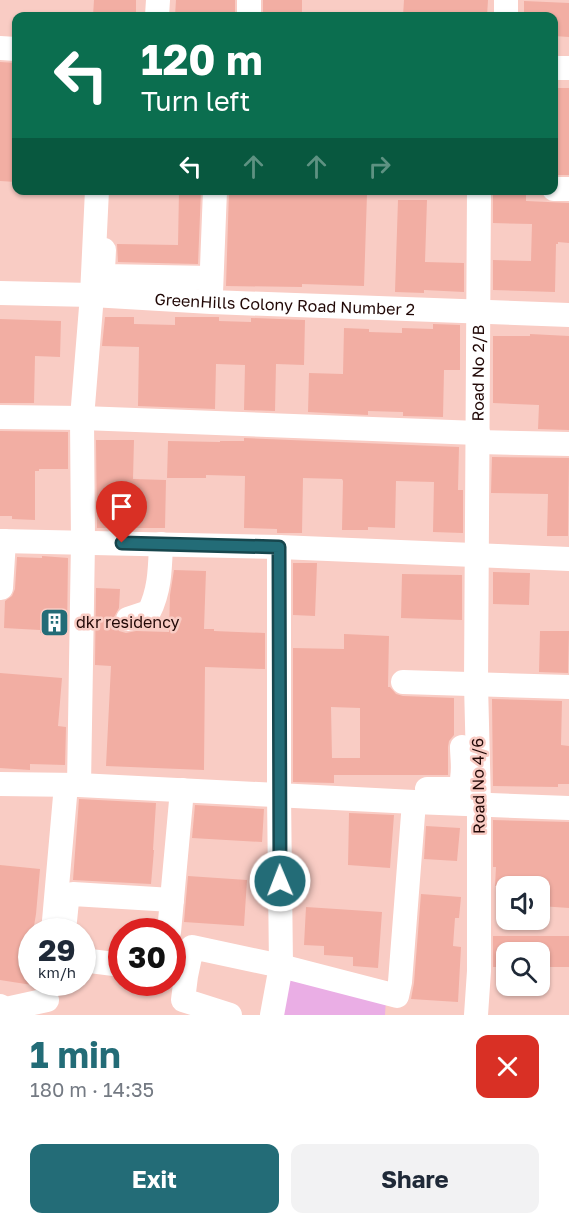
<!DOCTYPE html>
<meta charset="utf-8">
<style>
body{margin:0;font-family:"Golos Text",sans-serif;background:#f2f2f3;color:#1f2937;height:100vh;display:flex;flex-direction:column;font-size:22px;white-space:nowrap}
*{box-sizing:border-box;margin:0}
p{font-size:20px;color:#747a83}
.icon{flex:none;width:33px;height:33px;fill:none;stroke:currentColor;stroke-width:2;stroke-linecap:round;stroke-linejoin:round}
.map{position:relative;height:1015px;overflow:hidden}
.side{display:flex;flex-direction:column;background:#fff;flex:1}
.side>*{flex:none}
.guide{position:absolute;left:12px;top:12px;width:546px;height:183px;border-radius:12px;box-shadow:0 2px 4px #0004;background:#0b6e4f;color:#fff;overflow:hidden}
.tools{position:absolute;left:496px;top:876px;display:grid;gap:12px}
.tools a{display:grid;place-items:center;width:54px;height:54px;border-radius:12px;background:#fff;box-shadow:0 2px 4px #0004;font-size:30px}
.speed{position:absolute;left:18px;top:918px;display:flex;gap:12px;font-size:30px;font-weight:700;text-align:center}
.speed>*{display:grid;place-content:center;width:78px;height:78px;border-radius:50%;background:#fff;box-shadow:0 2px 4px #0004;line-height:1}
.speed small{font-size:15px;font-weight:400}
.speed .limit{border:9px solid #d22;background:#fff;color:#111}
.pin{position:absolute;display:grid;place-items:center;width:51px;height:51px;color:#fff;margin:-62px -26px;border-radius:50% 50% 50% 0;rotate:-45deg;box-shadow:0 0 6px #0007}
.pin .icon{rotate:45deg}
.me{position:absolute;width:66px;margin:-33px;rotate:359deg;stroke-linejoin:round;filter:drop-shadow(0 0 4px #0008)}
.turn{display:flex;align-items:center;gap:21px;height:126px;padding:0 30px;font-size:27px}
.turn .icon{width:78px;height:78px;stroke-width:2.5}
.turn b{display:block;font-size:42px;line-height:51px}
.lanes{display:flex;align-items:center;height:57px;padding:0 30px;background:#0003;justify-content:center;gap:30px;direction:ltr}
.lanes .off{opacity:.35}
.round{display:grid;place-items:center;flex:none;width:63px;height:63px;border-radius:12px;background:#f2f2f3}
.headline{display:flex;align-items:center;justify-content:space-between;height:102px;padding:0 30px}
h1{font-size:36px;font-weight:700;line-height:45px;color:#236c77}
.cta{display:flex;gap:12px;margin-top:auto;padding:12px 30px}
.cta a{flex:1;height:69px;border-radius:12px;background:#236c77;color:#fff;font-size:24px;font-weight:700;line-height:69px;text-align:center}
.cta a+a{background:#f2f2f3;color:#1f2937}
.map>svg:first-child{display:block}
.green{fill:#eaaee5}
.building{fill:#f2aea3;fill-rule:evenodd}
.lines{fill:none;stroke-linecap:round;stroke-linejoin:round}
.minor{stroke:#fff;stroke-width:24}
.route-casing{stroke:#17464d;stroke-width:15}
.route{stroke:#236c77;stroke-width:10}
.labels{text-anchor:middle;stroke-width:5;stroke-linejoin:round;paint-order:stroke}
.street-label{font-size:16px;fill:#210806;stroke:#f9ccc4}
.poi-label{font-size:16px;fill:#210806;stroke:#f9ccc4;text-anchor:start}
</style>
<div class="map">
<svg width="569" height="1015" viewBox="0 0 569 1015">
<rect width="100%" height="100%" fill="#f9ccc4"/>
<path class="green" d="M286,975L386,999L385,1015H278Z"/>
<path class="building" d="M94,0H136V16H93Z
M176,0H235V16H175Z
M263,0H302V16H263Z
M404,0H488L487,16H403Z
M524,1L569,3V37L554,36V16H524Z
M0,62L16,63V182L0,181Z
M554,88H569V175H554Z
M179,190H201L198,264L118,262L117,244L178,245Z
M229,191H246V194L276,195V194H307V193L367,194L364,286L302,284V287L226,286Z
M493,194L526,195V201L569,203V243L558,242V244H556L555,292L493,290V260L531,261L532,224L493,223Z
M398,200H427L425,262L464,263V292L424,290V293L395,292Z
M105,317H134V324L175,325V317H219V321L251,322V318L305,320L304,365L276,364L275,411L244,410L245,365L216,364L215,409L138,406L139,347L102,346Z
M0,319L61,321L60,357L35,356L34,403H0Z
M433,324L460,325V370H444L443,417L404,416H403V412L368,411V415L308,412L309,373L343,374L344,328L369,329V332L402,333V328L433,329Z
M530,334L569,336V430L538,429L539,405L493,403V336H530Z
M0,431L68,432V469H39V471H35V520L12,519V516H0Z
M244,438L459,447L458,490H463V533L433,532L434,482L396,481L395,528L368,527V530H342L343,481L342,479L303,478L302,533H277V529L244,528L245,476L206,475V478H167L168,441L220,442V441H244Z
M96,440H134L133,479L166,480L165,528H97Z
M492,457L569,458L568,536H547L548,494L491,493Z
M42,556L68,558L67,634L40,633V630L4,628L5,601L12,596L15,589L17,557L42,558Z
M293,563H317L315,616L293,615Z
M174,570L206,571L204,629H214V631L265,633V669L205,667L204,770L106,766L111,666L95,665L96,588L120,589L119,608L114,617L115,624L119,631L126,633L136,631L169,632L170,595Z
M493,572L530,573L529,605L493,604Z
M402,574L462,575V620L401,618Z
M540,631H569L568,673L539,672Z
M344,634L389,636L388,687H390L396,694L403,696L454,698V735L449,741L448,747V775H334V783L293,782V648L344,649ZM331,707L360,708V758H332Z
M0,673L62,678L58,726L66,727L65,765L30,764V770L0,768Z
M492,699L562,701L561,745L569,746V784H558V787L493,786Z
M79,799L156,803L153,850H154L151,884L73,880Z
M195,805L264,809L262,842L192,838Z
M349,813L394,815L390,868L348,865Z
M493,820L569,822V908L540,906V886H495L496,867H493Z
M426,826L460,828L457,861L424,859Z
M0,865L40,869L36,914L33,932H32V985L0,980Z
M188,876L247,880L244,926L184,922Z
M421,894L461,897L459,918H455L453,946L461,947L458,1002L411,999L414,983Z
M306,907L382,912L378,968L353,966V957L324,955V946L304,945Z
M493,936H569V967H540V952H507V967H493Z"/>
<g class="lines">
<g class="minor">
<path d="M157,16L158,0"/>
<path d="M249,16V0"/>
<path d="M506,16V0"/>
<path d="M0,48L16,49"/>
<path d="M554,68H569"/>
<path d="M554,189H569"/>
<path d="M104,250L103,270L105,276L211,278"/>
<path id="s1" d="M0,293L92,295L211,302L569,315"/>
<path d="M211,293L215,190"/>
<path d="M0,417L82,418L478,433"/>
<path d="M478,442L569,444"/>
<path d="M0,541L279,547L569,559"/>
<path d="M1,588L4,541"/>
<path d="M128,619L149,612C160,590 160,568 161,544"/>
<path d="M403,682L569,687"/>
<path d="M0,784L79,785L414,802L569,808"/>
<path d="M79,785L83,542L82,418L92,295L97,190"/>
<path d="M427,789H458C466,778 462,760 462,747"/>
<path d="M65,921L67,901L70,895L73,894L172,900"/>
<path d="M53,932L66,785"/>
<path d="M169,932L182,790"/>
<path d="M82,960L122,965"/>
<path d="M0,1006L6,1009L47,1000"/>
<path d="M230,1015L183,1000L186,976L192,947L281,966L397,996L400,982L414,802"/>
<path d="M272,1015L281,966L279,795V547"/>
<path id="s2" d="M476,1015L479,971V804L476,684L479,190"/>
</g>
</g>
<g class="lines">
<defs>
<path id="route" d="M122,543L279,547L280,881"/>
</defs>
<use href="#route" class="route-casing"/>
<use href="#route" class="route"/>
</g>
<defs>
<symbol id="building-square" viewBox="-11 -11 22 22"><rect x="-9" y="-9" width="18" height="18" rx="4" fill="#236c77" stroke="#f9ccc4"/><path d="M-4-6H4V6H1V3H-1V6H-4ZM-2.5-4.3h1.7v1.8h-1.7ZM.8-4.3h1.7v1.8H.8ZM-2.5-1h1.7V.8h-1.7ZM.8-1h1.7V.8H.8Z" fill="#fff"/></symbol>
</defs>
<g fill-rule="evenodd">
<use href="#building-square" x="38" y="606" width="33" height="33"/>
</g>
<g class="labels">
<g class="street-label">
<text dy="6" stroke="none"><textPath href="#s1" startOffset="285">GreenHills Colony Road Number 2</textPath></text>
<text dy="6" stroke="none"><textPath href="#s2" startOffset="642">Road No 2/B</textPath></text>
<text transform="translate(478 786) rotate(-91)" y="6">Road No 4/6</text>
</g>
<g class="poi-label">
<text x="76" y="628">dkr residency</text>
</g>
</g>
</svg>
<div class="tools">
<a><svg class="icon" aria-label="sound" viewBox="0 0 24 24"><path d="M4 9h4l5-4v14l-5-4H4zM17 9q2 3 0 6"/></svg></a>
<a><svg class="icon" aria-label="search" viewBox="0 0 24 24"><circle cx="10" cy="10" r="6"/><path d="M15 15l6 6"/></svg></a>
</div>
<div class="speed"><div>29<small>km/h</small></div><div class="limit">30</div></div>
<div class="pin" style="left:122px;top:543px;background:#d93025"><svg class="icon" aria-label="arrive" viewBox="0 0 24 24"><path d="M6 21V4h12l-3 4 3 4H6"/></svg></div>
<svg class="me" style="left:280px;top:881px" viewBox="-20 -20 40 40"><circle r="17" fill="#236c77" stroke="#fff" stroke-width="3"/><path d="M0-11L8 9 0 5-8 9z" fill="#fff"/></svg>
<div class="guide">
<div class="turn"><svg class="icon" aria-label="left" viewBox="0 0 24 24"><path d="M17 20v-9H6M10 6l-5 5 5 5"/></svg><div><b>120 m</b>Turn left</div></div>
<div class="lanes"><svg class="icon" aria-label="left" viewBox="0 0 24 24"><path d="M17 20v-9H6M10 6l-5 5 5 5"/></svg><svg class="icon off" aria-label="ahead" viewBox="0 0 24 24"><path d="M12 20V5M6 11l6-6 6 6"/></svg><svg class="icon off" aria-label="ahead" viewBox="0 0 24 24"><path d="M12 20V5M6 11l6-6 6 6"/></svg><svg class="icon off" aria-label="right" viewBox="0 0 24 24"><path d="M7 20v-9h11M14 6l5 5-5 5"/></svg></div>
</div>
</div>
<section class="side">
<div class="headline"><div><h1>1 min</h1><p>180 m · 14:35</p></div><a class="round" style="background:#d93025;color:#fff"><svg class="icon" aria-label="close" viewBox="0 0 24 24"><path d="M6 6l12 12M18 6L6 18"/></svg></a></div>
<div class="cta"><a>Exit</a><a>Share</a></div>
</section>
